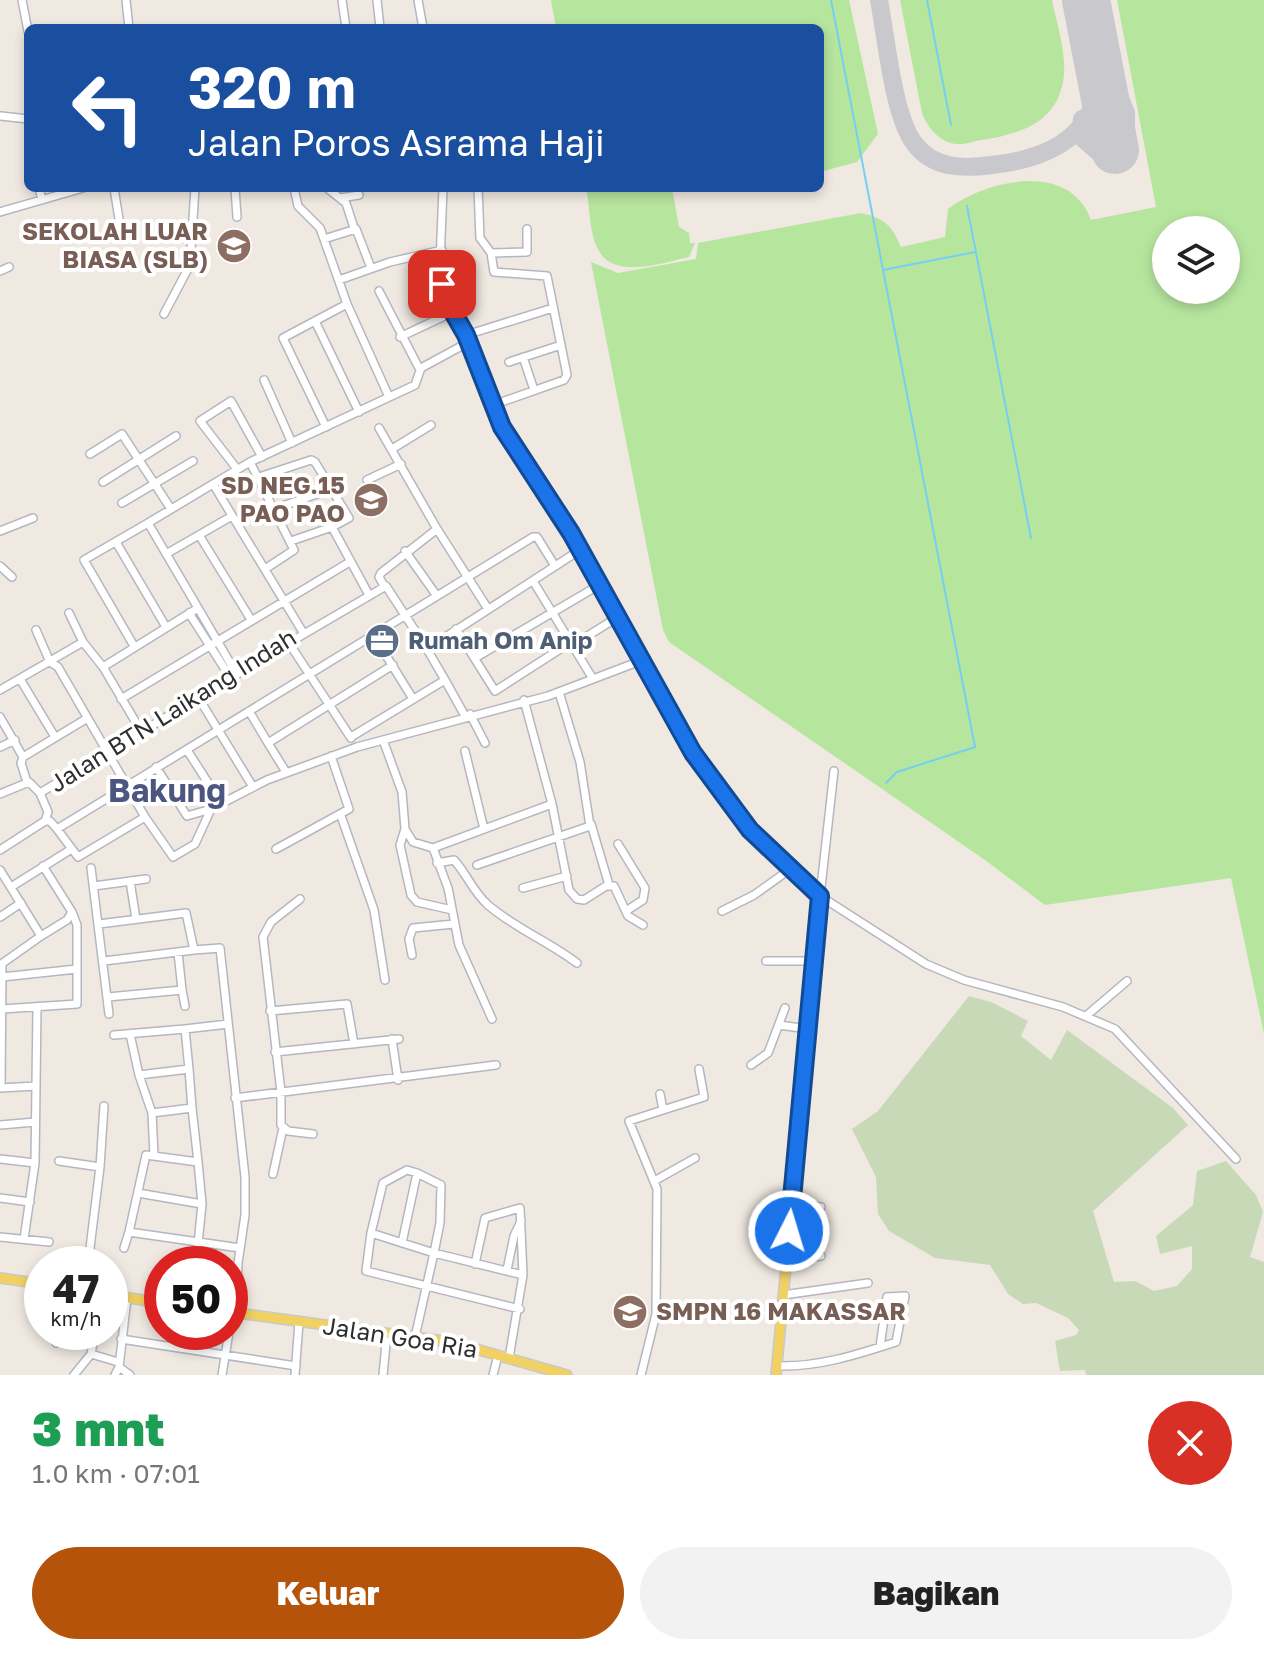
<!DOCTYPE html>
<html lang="id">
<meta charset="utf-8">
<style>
body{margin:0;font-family:"Golos Text",sans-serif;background:#f2f2f2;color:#222;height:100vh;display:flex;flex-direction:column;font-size:30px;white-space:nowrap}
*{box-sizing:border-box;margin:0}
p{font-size:26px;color:#767676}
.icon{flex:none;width:44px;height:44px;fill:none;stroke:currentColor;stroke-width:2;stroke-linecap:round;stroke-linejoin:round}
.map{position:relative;height:1375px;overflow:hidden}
.drawer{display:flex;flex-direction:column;background:#fff;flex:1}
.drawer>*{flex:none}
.guide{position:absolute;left:24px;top:24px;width:800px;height:168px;border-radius:12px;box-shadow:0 4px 12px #0003;background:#1a4fa0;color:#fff;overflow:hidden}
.fabs{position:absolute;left:1152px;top:216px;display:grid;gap:16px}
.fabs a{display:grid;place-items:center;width:88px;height:88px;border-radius:50%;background:#fff;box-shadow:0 4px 12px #0003;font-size:40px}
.speed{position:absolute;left:24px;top:1246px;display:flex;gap:16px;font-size:40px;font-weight:700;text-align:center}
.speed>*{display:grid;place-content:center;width:104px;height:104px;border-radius:50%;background:#fff;box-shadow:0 4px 12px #0003;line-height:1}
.speed small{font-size:20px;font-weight:400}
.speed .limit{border:12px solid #d22;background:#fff;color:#111}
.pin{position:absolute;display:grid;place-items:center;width:68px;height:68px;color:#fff;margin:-34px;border-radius:16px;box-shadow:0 4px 12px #0006}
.me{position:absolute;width:88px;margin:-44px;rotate:5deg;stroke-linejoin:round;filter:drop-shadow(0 0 6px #0008)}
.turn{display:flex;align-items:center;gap:28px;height:168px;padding:0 32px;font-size:36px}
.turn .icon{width:104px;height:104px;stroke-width:2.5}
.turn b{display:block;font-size:56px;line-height:68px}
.round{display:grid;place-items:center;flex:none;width:84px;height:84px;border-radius:42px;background:#f2f2f2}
.summary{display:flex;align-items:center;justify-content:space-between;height:136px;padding:0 32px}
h1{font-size:48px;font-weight:800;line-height:60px;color:#1e9e55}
.button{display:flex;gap:16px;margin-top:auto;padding:16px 32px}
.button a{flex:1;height:92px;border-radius:48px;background:#b45309;color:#fff;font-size:32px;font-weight:800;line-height:92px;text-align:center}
.button a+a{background:#f2f2f2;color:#222}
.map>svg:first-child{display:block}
.green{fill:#b6e59e;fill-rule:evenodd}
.cemetery{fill:#c8d9b8}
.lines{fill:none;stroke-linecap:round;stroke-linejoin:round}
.stream{stroke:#75cff0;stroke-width:2}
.taxiway{stroke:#c9c8cc;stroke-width:18}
.runway{stroke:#c9c8cc;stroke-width:48}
.minor-casing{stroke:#b4b7c1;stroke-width:10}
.major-casing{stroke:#c9c9c9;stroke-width:12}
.minor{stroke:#fff;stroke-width:7}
.major{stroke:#f2d163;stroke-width:9}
.route-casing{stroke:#114b97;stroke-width:20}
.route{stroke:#1a73e8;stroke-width:14}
.labels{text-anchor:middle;stroke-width:8;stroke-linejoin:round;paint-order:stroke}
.education-label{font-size:24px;font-weight:bold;fill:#785e54;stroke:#fff;text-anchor:end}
.service-label{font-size:24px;font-weight:bold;fill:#4e5e75;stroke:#fff;text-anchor:start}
.street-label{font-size:24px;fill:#2e2e2e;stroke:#fff}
.district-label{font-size:32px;font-weight:bold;fill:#4d5680;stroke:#fff}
</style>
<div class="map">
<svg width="1264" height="1375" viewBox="0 0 1264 1375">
<rect width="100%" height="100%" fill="#efe9e1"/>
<path class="green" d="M551,0H849L878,134L857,162L820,172V28H556Z
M900,0H1052C1058,29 1070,63 1061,90C1050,126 1014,135 981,140C974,141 964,145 957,144C940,143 927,127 922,113Z
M1117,0H1264V1034L1231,878L1045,905L985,860L669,642L663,630L591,262L618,273L696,259L698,243L861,213C885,218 892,226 901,247L945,237L948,209C987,179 1070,161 1091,220L1156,207ZM1226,230V290H1166V230Z
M586,188H672L679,227L689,233L690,243H695L689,257C665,262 615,280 599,251C589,235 590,206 586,188Z"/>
<path class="cemetery" d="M969,996L991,1002L1028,1021L1021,1036L1051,1060L1067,1030L1173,1108L1188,1125L1093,1211L1114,1282L1135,1281L1154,1291L1177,1286L1192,1269V1246L1160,1254L1156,1236L1193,1205L1197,1171L1226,1161L1256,1195L1263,1212L1250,1257L1264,1262V1375H1086L1085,1370L1060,1371L1055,1341L1076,1335L1079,1330L1068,1318L1036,1303L1023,1304L1008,1294L990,1265L935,1258L889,1231L878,1214L876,1177L852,1129L878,1111Z"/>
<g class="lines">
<path class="stream" d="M831,0L975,747L897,772L886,783
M927,0L951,125
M967,206L1031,538
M883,270L975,252"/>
<path class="taxiway" d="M879,0C886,36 893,115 914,143C933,169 963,169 992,165C1056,158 1105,130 1098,59
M1082,119L1080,136L1097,151L1115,147L1126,135V113L1091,25"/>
<path class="runway" d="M1086,0L1115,150"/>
<defs>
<path id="minor" d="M22,0L28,31
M126,0L129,28
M342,0L346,28
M377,0L380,28
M418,0L423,28
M1,116L28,119
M39,188L42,200
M114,188L122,238
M235,188L237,217
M294,188L298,206L320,228L347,304L283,338L326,427
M327,188L346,203L354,228
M443,188L440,262L443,293L466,335L502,427L601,584L693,753L744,823L820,896L926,964L964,980L1063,1007L1115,1029L1236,1159
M478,188L480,238L491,253L494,272L547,276L567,375L564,380L493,405
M340,198L359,195
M0,212L83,188
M324,239L356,229L371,268
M491,253L527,252V229
M0,271L9,267
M339,280L390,262L442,250
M379,291L420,370
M347,304L389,397
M164,314L190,265L195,188
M315,321L359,412
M466,335L553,308
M400,337L453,312
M523,357L534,390
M509,362L561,345
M264,380L292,443
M379,428L437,529L488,609
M392,449L431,425
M90,454L122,434L171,509
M250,462L294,550L265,569
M237,469L200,421L231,401L262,457
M259,477L311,460L315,462L349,518L332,527L369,595
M367,480L401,464
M103,482L176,436
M122,503L193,461
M274,509L331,489
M0,531L33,518
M199,535L250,618
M291,541L332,527
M116,542L166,627
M166,554L232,516
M0,566L12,577
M384,586L379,577L381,573L437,529
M437,596L533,537H537L555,566
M198,608L236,673
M69,613L83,642L103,667L141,731
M189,613L230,677
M456,629L495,691L571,642
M36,630L50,662L58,667L145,817L173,857L195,844L211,809L267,780L357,747L548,696L593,679L533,581
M304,634L386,586L427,649L580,550
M374,636L413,699
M289,643L351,738
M573,645L618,617
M134,646L84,560L148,523
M475,658L601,584
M103,667L198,608L148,523L213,484
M20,679L55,737
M593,679L643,660
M445,680L465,716
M0,690L83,642
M198,697L253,787
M121,699L348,563
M524,700L552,804L569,890L577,899L584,900L606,886H614L628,916L643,925
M249,711L268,743L393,665
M470,714L485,743
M0,717L23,757L86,719
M351,737L445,680L427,649
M383,740L402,792L405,829L413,842L433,848
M268,743L286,772
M0,747L15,740
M187,750L221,803
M465,751L484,829
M23,757L21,763L27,782
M156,767L187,816L211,809
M0,794L29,782L40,793
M341,816L374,910L385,980
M45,821H50L57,829L437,596L405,551
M591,824L609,885
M57,829L78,857L145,817
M405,829L400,845L411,895L417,902L452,910
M618,844L645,888L643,900L626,911
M276,849L349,809L331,756
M0,850L45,821L48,812L40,793L304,634L213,484L250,462L415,385L421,368L469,342
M437,863L454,860C467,874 473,892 488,905C516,929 548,941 577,963
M477,865L590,826L580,762L559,692
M91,868L109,1014
M0,870L41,936L0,965
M130,881L136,919
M94,886L146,879
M11,887L70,850
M523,888L567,876
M820,896L834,771
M300,899L271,922L263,937L281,1092V1125L288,1131L313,1134
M722,911L754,895L789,870
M0,917L21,903
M99,924L186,913L194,950L220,948L245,1177V1215L238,1263
M41,936L67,920L72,912L43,866
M412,955L409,939L413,928L454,924
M104,961L194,950
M766,961H814
M2,977L77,969
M182,990L185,1006
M108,997L182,990L178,952
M2,1009L77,1004V925L72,912
M270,1011L347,1004L354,1044
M1086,1016L1127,981
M492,1019L459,945L448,888L433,848L552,804
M779,1025L808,1029
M185,1029L228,1024
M130,1034L139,1075
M114,1035L185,1029L189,1069
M392,1039L398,1080
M275,1052L399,1039
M751,1065L768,1053L785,1008
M36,1086L37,1007
M0,1088L36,1086L35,1163
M1,1088L2,964
M235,1098L496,1065
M663,1110L704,1097L699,1069
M152,1113L139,1075L189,1069L192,1108
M0,1125L35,1122
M154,1156L152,1113L192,1108L198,1162
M0,1159L35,1163L24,1239
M59,1161L100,1167L104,1106
M417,1173L441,1185L440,1223L434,1253L523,1275
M273,1174L283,1128
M656,1180L695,1158
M138,1193L202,1204
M0,1198L30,1202
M791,1203L821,1207
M371,1233L366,1271L520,1309
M0,1237L49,1242
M402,1243L417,1173L407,1170L383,1183L371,1233L434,1253L415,1337
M198,1244L202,1204L198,1162L146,1155L129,1232L240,1248
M124,1248L129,1232
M787,1260L821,1256
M88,1264L100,1167
M475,1264L485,1218L520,1208L523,1275L509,1358
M507,1270L514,1236L521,1221
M230,1286L238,1263L236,1313L230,1323
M783,1295L868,1283
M121,1339L296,1366
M56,1343L58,1332
M91,1354L95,1332
M777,1366C819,1367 856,1355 896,1342L905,1296L887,1297L880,1347
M119,1367L130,1375
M74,1375L91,1354L118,1362
M115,1375L119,1367L127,1298
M222,1375L229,1332
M295,1375L299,1322
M383,1375L387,1333
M493,1375L498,1355
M641,1375L656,1314L657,1189L629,1121L663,1110L660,1094"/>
<path id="major" d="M0,1278L42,1284
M110,1295L162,1303
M230,1312L451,1342L567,1375
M776,1375L820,896"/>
</defs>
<use href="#minor" class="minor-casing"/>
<use href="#major" class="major-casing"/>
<use href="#minor" class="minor"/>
<use href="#major" class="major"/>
</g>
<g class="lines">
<defs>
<path id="route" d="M442,284L446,300L466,335L502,427L571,533L693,753L750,830L820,896L789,1231"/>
</defs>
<use href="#route" class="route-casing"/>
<use href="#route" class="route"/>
</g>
<defs>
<symbol id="school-disc" viewBox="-11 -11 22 22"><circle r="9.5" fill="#8d6e63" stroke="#fff"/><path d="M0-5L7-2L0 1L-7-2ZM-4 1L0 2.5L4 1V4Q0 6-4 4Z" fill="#fff"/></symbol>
<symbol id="office-disc" viewBox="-11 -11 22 22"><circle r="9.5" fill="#5c6f8a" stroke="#fff"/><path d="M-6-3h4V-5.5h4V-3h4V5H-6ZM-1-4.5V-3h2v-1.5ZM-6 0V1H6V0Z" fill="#fff"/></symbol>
</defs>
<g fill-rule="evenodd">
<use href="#school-disc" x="214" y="226" width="40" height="40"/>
<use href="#school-disc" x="351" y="480" width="40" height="40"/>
<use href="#office-disc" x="362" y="621" width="40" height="40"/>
<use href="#school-disc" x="610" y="1292" width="40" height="40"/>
</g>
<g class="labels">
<g class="education-label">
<text x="208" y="240">SEKOLAH LUAR<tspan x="208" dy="28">BIASA (SLB)</tspan></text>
<text x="345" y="494">SD NEG.15<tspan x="345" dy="28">PAO PAO</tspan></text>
<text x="656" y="1320" text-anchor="start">SMPN 16 MAKASSAR</text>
</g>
<g class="service-label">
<text x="408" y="649">Rumah Om Anip</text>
</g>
<g class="street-label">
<text transform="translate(173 711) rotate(-32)" y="8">Jalan BTN Laikang Indah</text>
<text transform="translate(400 1338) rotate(9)" y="8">Jalan Goa Ria</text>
</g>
<g class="district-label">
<text x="167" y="802">Bakung</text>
</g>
</g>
</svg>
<div class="fabs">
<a><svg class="icon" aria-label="layers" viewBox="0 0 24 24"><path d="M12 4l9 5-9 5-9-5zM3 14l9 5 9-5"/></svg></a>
</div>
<div class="speed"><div>47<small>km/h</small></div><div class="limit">50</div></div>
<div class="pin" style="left:442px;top:284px;background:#d93025"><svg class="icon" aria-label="arrive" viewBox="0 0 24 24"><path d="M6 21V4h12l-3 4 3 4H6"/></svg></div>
<svg class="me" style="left:789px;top:1231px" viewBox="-20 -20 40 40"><circle r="17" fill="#1a73e8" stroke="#fff" stroke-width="3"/><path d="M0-11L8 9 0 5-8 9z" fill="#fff"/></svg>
<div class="guide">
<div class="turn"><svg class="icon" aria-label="left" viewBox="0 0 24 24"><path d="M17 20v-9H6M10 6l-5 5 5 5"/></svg><div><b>320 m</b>Jalan Poros Asrama Haji</div></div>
</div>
</div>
<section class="drawer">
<div class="summary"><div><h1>3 mnt</h1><p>1.0 km · 07:01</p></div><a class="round" style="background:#d93025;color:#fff"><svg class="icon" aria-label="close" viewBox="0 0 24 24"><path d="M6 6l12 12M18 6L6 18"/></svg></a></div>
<div class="button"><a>Keluar</a><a>Bagikan</a></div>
</section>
